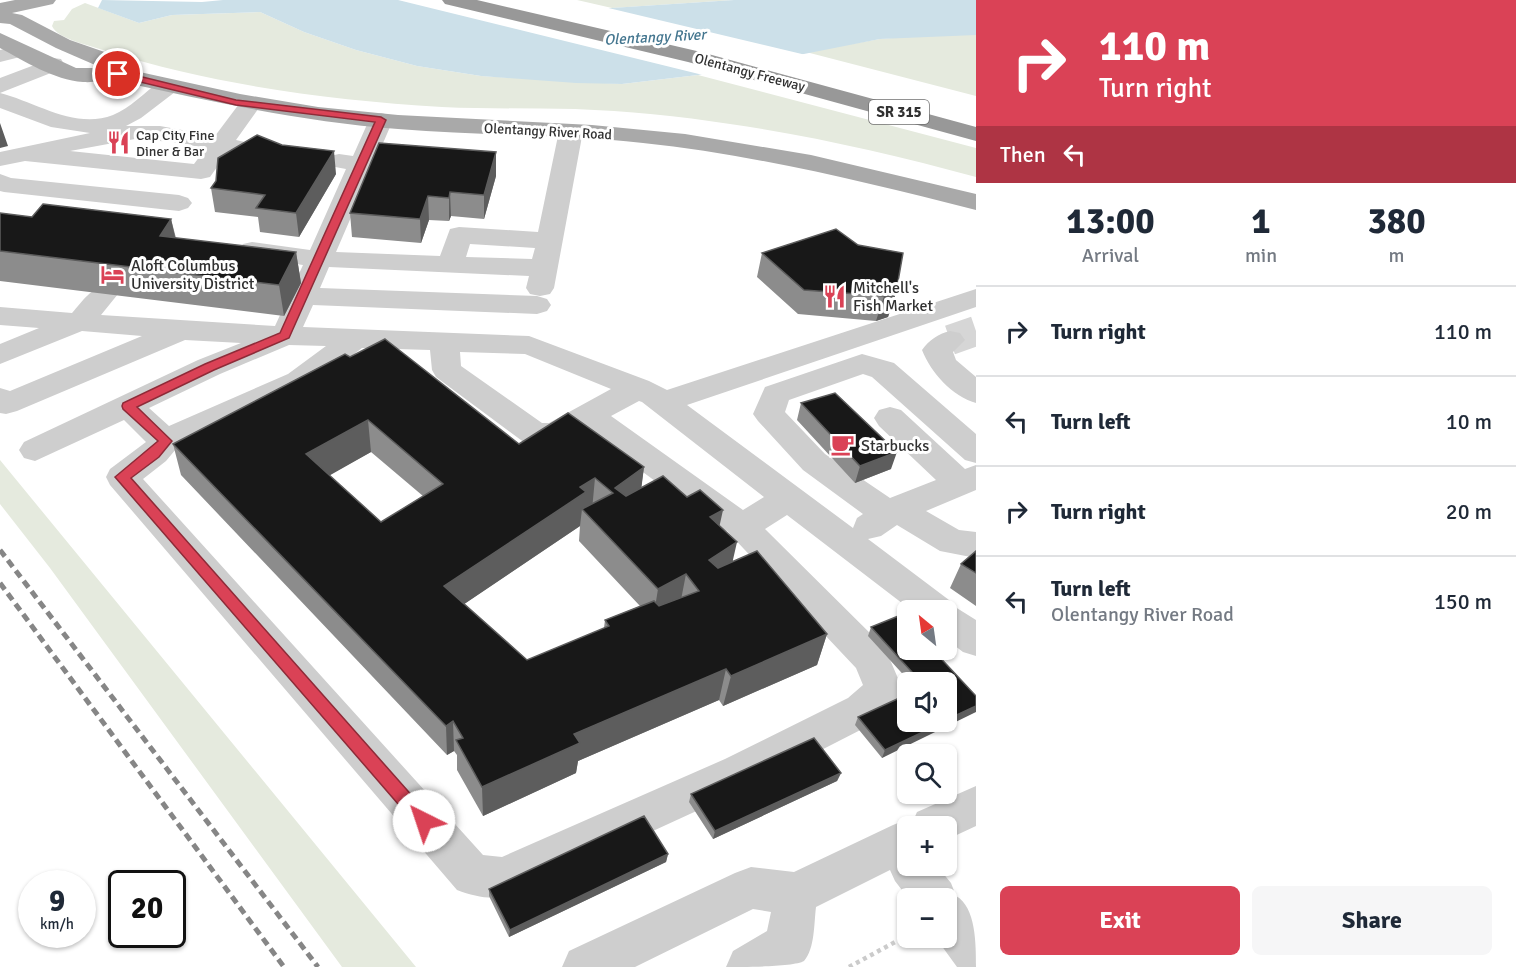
<!DOCTYPE html>
<meta charset="utf-8">
<style>
body{margin:0;font-family:Signika,sans-serif;background:#f6f6f7;color:#1f2937;height:100vh;display:flex;flex-direction:column;font-size:22px;white-space:nowrap}
*{box-sizing:border-box;margin:0}
p{font-size:20px;color:#747a83}
.icon{flex:none;width:33px;height:33px;fill:none;stroke:currentColor;stroke-width:2;stroke-linecap:round;stroke-linejoin:round}
.map{position:relative;flex:1;overflow:hidden}
.panel{display:flex;flex-direction:column;background:#fff;width:540px}
.panel>*{flex:none}
.guide{background:#da4256;color:#fff;overflow:hidden}
.needle{width:39px;rotate:331deg}
.controls{position:absolute;left:897px;top:600px;display:grid;gap:12px}
.controls a{display:grid;place-items:center;width:60px;height:60px;border-radius:9px;background:#fff;box-shadow:0 2px 4px #0004;font-size:30px}
.speed{position:absolute;left:18px;top:870px;display:flex;gap:12px;font-size:30px;font-weight:700;text-align:center}
.speed>*{display:grid;place-content:center;width:78px;height:78px;border-radius:50%;background:#fff;box-shadow:0 2px 4px #0004;line-height:1}
.speed small{font-size:15px;font-weight:400}
.speed .limit{border:3px solid #111;border-radius:9px;background:#fff;color:#111}
.pin{position:absolute;display:grid;place-items:center;width:51px;height:51px;color:#fff;margin:-26px;border:3px solid #fff;border-radius:50%;box-shadow:0 2px 6px #0007}
.me{position:absolute;width:66px;margin:-33px;rotate:319deg;stroke-linejoin:round;filter:drop-shadow(0 0 4px #0008)}
.turn{display:flex;align-items:center;gap:21px;height:126px;padding:0 24px;font-size:27px}
.turn .icon{width:78px;height:78px;stroke-width:2.5}
.turn b{display:block;font-size:42px;line-height:51px}
.then{display:flex;align-items:center;height:57px;padding:0 24px;background:#0003;gap:12px;font-size:22px}
.eta{display:flex;justify-content:space-evenly;align-items:center;height:102px;text-align:center}
.eta b{font-size:36px;font-weight:700;line-height:42px}
.primary-button{display:flex;gap:12px;margin-top:auto;padding:12px 24px}
.primary-button a{flex:1;height:69px;border-radius:9px;background:#da4256;color:#fff;font-size:24px;font-weight:700;line-height:69px;text-align:center}
.primary-button a+a{background:#f6f6f7;color:#1f2937}
ul{padding:0;list-style:none}
li{display:flex;align-items:center;gap:18px;height:90px;padding:0 24px;border-top:2px solid #e0e1e3}
li div{flex:1}
li b{display:block;font-size:22px}
li em{font-style:normal}
main{display:flex;flex:1;min-height:0}
.map>svg:first-child{display:block}
.green{fill:#e5eade}
.water{fill:#cce0e9}
.pier{fill:#fff}
.lines{fill:none;stroke-linecap:round;stroke-linejoin:round}
.minor-tunnel{stroke:#d6d6d6;stroke-width:30;stroke-dasharray:30 15;stroke-linecap:butt}
.path{stroke:#cbcbcb;stroke-width:4.5;stroke-dasharray:4 4;stroke-linecap:butt}
.minor{fill:#cecece;fill-rule:evenodd}
.major{fill:#a9a9a9;fill-rule:evenodd}
.highway{fill:#989898;fill-rule:evenodd}
.rail{stroke:#868686;stroke-width:5;stroke-dasharray:8 5;stroke-linecap:butt}
.wall{fill:#8c8c8c;fill-rule:evenodd}
.shaded-wall{fill:#5d5d5d}
.building{fill:#181818;stroke:#5d5d5d;stroke-width:1.5;fill-rule:evenodd}
.route{fill:#da4256;stroke:#8e2b38;stroke-width:1.5}
.labels{text-anchor:middle;stroke-width:6;stroke-linejoin:round;paint-order:stroke}
.far-street-label{font-size:14px;fill:#313131;stroke:#fff}
.far-poi-label{font-size:14px;fill:#313131;stroke:#fff;text-anchor:start}
.far-water-label{font-size:15px;font-style:italic;fill:#44768f;stroke:#fff}
.shield{fill:#fff;stroke:#6f6f6f;stroke-width:1.5}
.shield-label{font-size:15px;font-weight:bold;fill:#313131}
.poi-label{font-size:16px;fill:#313131;stroke:#fff;text-anchor:start}
</style>
<main>
<div class="map">
<svg width="976" height="967" viewBox="0 0 976 967">
<rect width="100%" height="100%" fill="#fff"/>
<path class="green" d="M577,0H734L612,8Z
M85,3L139,23L172,15L260,12L304,32L356,50L417,66L481,76L622,84L698,75L976,148V177C895,155 813,136 730,124C679,116 627,111 575,109C531,108 486,109 442,107C328,100 215,85 106,51C92,46 57,39 52,26L54,21L64,20L72,9Z
M931,35H976V96L806,52L880,39Z
M0,460L416,967H342L50,568L0,504Z"/>
<path class="water" d="M102,0L202,2L223,0H442L519,14L734,0H976V35L880,39L698,75L622,84L576,83L481,76L417,66L356,50L304,32L260,12L172,15L139,23L98,8Z"/>
<path class="pier" d="M398,0H454L519,11L600,6L806,55L707,76Z"/>
<g class="lines">
<path class="minor-tunnel" d="M950,340L976,331"/>
<path class="path" d="M849,967L908,935"/>
<path class="minor" d="M21,45L28,47L32,51L28,55L0,62V50Z
M53,58L61,59L64,64L61,69L0,93V78Z
M167,80L175,82L178,87L175,92L141,118L126,126H160L215,136L242,100L250,98L258,100L261,105L236,140L249,143L253,148L249,153L241,155L227,153L210,177L201,179L25,161L0,166V152L90,133L51,127L0,108V93C36,102 75,130 113,115C130,108 144,93 159,82ZM135,139L172,142L206,148L194,164L70,151Z
M381,113L389,115L393,120L336,252L440,256L450,229L459,227L538,232L559,131L563,126L571,124L579,126L583,131L554,288L550,294L540,296L530,294L526,288L529,276L329,267L320,288L537,296L547,299L551,305L547,311L537,314L313,305L303,327L529,336L649,381L667,390L976,289V307L687,405L853,528L857,518L863,514L803,470L758,421L753,414L765,387L862,354L894,363L976,434V463L965,460L872,377L863,374L789,400L785,412L825,454L890,498L936,480L879,426L874,418L879,410L890,407L901,410L965,469L976,465V490L926,511L959,530L976,532V558L940,551L897,525L881,536L868,539L949,600L952,605L976,620V656L963,652L946,639V610H911L787,515L765,529L885,648L903,690L898,702L876,722L753,785L518,893C497,901 478,898 457,890L110,485L106,477L110,469L146,442L124,420L35,461L24,458L19,450L24,442L198,360L241,343L185,340L17,411L6,414L0,413V388L10,391L142,336L82,331L0,364V344L39,328L0,325V307L72,313C85,299 93,283 114,288L118,294L101,315L275,326L303,265L243,256L239,250L243,244L252,242L310,250L346,169L330,166L327,161L330,156L339,154L353,156L369,120L373,115ZM470,244L535,248L532,259L466,257ZM289,345L326,346L288,374L169,426L149,408L220,374ZM362,348L430,350L432,370L436,377L525,443C548,449 566,441 586,430L720,529L727,531L856,668L863,685L848,698L725,759L502,857L483,855L143,479L166,461L176,449L310,388ZM460,352L525,354L611,389L549,423H542L461,366ZM639,401L642,402L764,497L743,510L611,416Z
M0,174L11,178L179,195L188,198L192,203L188,208L179,211L4,192L0,191Z
M950,331L960,333L965,340L953,352L956,360L976,377V403C952,396 931,373 922,350C929,340 938,334 950,331Z
M976,786V826L946,840V826H908V866H937L951,883L956,896C976,907 976,944 976,967H957L936,938H946V898H908L895,881L890,870L816,907C814,922 815,949 804,961C794,967 742,967 726,967L733,951L767,931L771,912L753,909L635,967H562L569,951L735,873L751,867L794,872L893,825L908,819L913,821L917,812Z"/>
<path class="major" d="M15,0H56L53,4L12,13L22,15L70,40L116,56L126,69L240,94L318,107L398,115L592,125L685,134L811,155L976,194V210C866,182 756,155 643,143C562,134 480,136 398,129C304,122 214,102 122,82C109,79 96,83 83,82C54,80 24,61 0,48V33L76,68H102L56,48L10,24L0,23V3Z"/>
<path class="highway" d="M442,0H477L701,52L976,127V141L688,62L445,4Z"/>
<path class="rail" d="M0,550L318,967
M0,583L284,967"/>
</g>
<path class="wall" d="M282,145L336,174L299,237L260,232L258,217L215,212L211,188Z
M496,152V176L484,219L451,216L449,221L429,220L421,243L352,237L350,213Z
M0,213L32,217L171,219L176,238L296,252L301,283L284,316L0,281Z
M762,253L896,293L888,317L876,321L798,314L757,277Z
M350,357L519,444L644,467L641,488L687,497L719,526L733,561L827,634L817,665L723,706L719,700L578,761L576,773L483,816L457,770V755L454,751L447,755L181,475L173,444ZM371,452L423,496L381,522L329,475ZM580,526L579,541L640,606L605,620L604,628L527,660L464,604Z
M801,403L891,469L855,483L797,420Z
M976,551V606L950,588L961,564Z
M871,627L976,696L882,758L855,725L858,717L946,682H910L868,636Z
M841,773L837,781L713,839L689,802L691,794Z
M668,854L666,862L509,937L489,896V889Z"/>
<path class="shaded-wall" d="M0,123L8,146L0,148Z
M334,151L336,174L299,237L296,213Z
M496,152V176L484,219V195Z
M450,192L451,216L449,221V198Z
M428,196L429,220L421,243L420,219Z
M171,219L178,250L160,236Z
M296,252L301,283L284,316L279,285Z
M896,293L888,317L876,321L884,296Z
M368,420L371,452L311,486L306,454Z
M897,452L891,469L855,483L860,466Z
M644,467L640,499L612,520L615,488Z
M595,478L592,510L582,509L580,526L445,617L444,586L580,487Z
M723,510L716,542L710,517Z
M737,542L730,573L703,591L709,560Z
M686,574L680,605L653,620L658,589Z
M827,634L817,665L723,706L731,676Z
M726,669L719,700L578,761L576,773L483,816L482,787L574,734Z
M976,706V712L882,758L885,750L944,722H946V720Z
M453,721L454,751L447,755L446,726Z
M841,773L837,781L713,839L715,831Z
M668,854L666,862L509,937L510,930Z"/>
<path class="building" d="M257,135L282,145L334,151L296,213L256,208L265,195L211,188L216,181L218,158Z
M379,143L496,152L484,195L450,192L449,198L428,196L420,219L350,213Z
M43,204L171,219L160,236L296,252L279,285L0,251V213L32,217Z
M836,229L858,245L903,253L896,293L884,296L804,290L762,253Z
M385,339L519,444L568,413L644,467L615,488L626,496L663,476L687,497L700,490L723,510L710,517L737,542L709,560L718,568L757,551L827,634L731,676L726,669L574,734L580,743L482,787L456,740L463,738L453,721L446,726L173,444L345,354L350,357ZM368,420L443,484L381,522L306,454ZM595,478L613,493L582,509L658,589L686,574L699,591L659,606L654,601L605,620L609,626L527,660L444,586L586,492L580,487Z
M835,393L897,452L860,466L801,403Z
M976,551V573L961,564Z
M901,615L908,622V650H933L976,696V706L946,720V682H921L871,627Z
M908,694V722H944L885,750L858,717Z
M814,738L841,773L715,831L691,794Z
M644,816L668,854L510,930L489,889Z"/>
<path class="route" d="M118,71L236,100L381,117L386,120L289,338L214,370L137,407L172,441L159,457L131,478L430,816L433,821L430,827L424,829L418,827L115,477L158,441L123,409L122,406L123,403L205,364L280,333L375,122L236,105L115,76V72Z"/>
<defs>
<symbol id="restaurant-bare" viewBox="-9 -9 18 18"><path d="M-5-6h1v4h1v-4h1v4h1v-4h1v5L-1.5 .5V6h-2V.5L-5-1ZM5-6V6H3V1.5H1.5Q1.5-4 5-6Z" fill="#da4256" stroke="#fff" stroke-width="2.5" paint-order="stroke"/></symbol>
<symbol id="hotel-bare" viewBox="-9 -9 18 18"><path d="M-6-4.5h1.5V1H6V5H4.5V3h-9V5H-6ZM-4 0a1.8 1.8 0 1 1 3.6 0ZM.5 0V-2.5h3Q6-2.5 6 0Z" fill="#da4256" stroke="#fff" stroke-width="2.5" paint-order="stroke"/></symbol>
<symbol id="cafe-bare" viewBox="-9 -9 18 18"><path d="M-5.5-4.5H6V0H3Q3 3.5 0 3.5H-2.5Q-5.5 3.5-5.5 0ZM3-3.2v2h1.7v-2ZM-6 4.5H4V6H-6Z" fill="#da4256" stroke="#fff" stroke-width="2.5" paint-order="stroke"/></symbol>
</defs>
<g fill-rule="evenodd">
<use href="#restaurant-bare" x="102" y="126" width="33" height="33"/>
<use href="#hotel-bare" x="96" y="258" width="33" height="33"/>
<use href="#restaurant-bare" x="818" y="280" width="33" height="33"/>
<use href="#cafe-bare" x="826" y="428" width="33" height="33"/>
</g>
<g class="labels">
<g class="far-street-label">
<text transform="translate(750 72) rotate(15)" y="5">Olentangy Freeway</text>
<text transform="translate(548 131) rotate(3)" y="5">Olentangy River Road</text>
</g>
<g class="far-poi-label">
<text x="136" y="140">Cap City Fine<tspan x="136" dy="16">Diner &amp; Bar</tspan></text>
</g>
<g class="far-water-label">
<text transform="translate(655 37) rotate(-3)" y="5">Olentangy River</text>
</g>
<rect class="shield" x="869" y="100" width="60" height="24" rx="4.5"/>
<g class="shield-label">
<text x="899" y="117">SR 315</text>
</g>
<g class="poi-label">
<text x="131" y="271">Aloft Columbus<tspan x="131" dy="18">University District</tspan></text>
<text x="853" y="293">Mitchell's<tspan x="853" dy="18">Fish Market</tspan></text>
<text x="861" y="451">Starbucks</text>
</g>
</g>
</svg>
<div class="controls">
<a><svg class="needle" viewBox="-14 -14 28 28"><path d="M0-13l5 13h-10z" fill="#e53935"/><path d="M0 13l5-13h-10z" fill="#747a83"/></svg></a>
<a><svg class="icon" aria-label="sound" viewBox="0 0 24 24"><path d="M4 9h4l5-4v14l-5-4H4zM17 9q2 3 0 6"/></svg></a>
<a><svg class="icon" aria-label="search" viewBox="0 0 24 24"><circle cx="10" cy="10" r="6"/><path d="M15 15l6 6"/></svg></a>
<a>+</a>
<a>−</a>
</div>
<div class="speed"><div>9<small>km/h</small></div><div class="limit">20</div></div>
<div class="pin" style="left:118px;top:74px;background:#d93025"><svg class="icon" aria-label="arrive" viewBox="0 0 24 24"><path d="M6 21V4h12l-3 4 3 4H6"/></svg></div>
<svg class="me" style="left:424px;top:821px" viewBox="-20 -20 40 40"><circle r="19" fill="#fff"/><path d="M0-13L10 11 0 6-10 11z" fill="#da4256"/></svg>
</div>
<section class="panel">
<div class="guide">
<div class="turn"><svg class="icon" aria-label="right" viewBox="0 0 24 24"><path d="M7 20v-9h11M14 6l5 5-5 5"/></svg><div><b>110 m</b>Turn right</div></div>
<div class="then">Then<svg class="icon" aria-label="left" viewBox="0 0 24 24"><path d="M17 20v-9H6M10 6l-5 5 5 5"/></svg></div>
</div>
<div class="eta">
<div><b>13:00</b><p>Arrival</p></div>
<div><b>1</b><p>min</p></div>
<div><b>380</b><p>m</p></div>
</div>
<ul>
<li><svg class="icon" aria-label="right" viewBox="0 0 24 24"><path d="M7 20v-9h11M14 6l5 5-5 5"/></svg><div><b>Turn right</b></div><em>110 m</em></li>
<li><svg class="icon" aria-label="left" viewBox="0 0 24 24"><path d="M17 20v-9H6M10 6l-5 5 5 5"/></svg><div><b>Turn left</b></div><em>10 m</em></li>
<li><svg class="icon" aria-label="right" viewBox="0 0 24 24"><path d="M7 20v-9h11M14 6l5 5-5 5"/></svg><div><b>Turn right</b></div><em>20 m</em></li>
<li><svg class="icon" aria-label="left" viewBox="0 0 24 24"><path d="M17 20v-9H6M10 6l-5 5 5 5"/></svg><div><b>Turn left</b><p>Olentangy River Road</p></div><em>150 m</em></li>
</ul>
<div class="primary-button"><a>Exit</a><a>Share</a></div>
</section>
</main>
